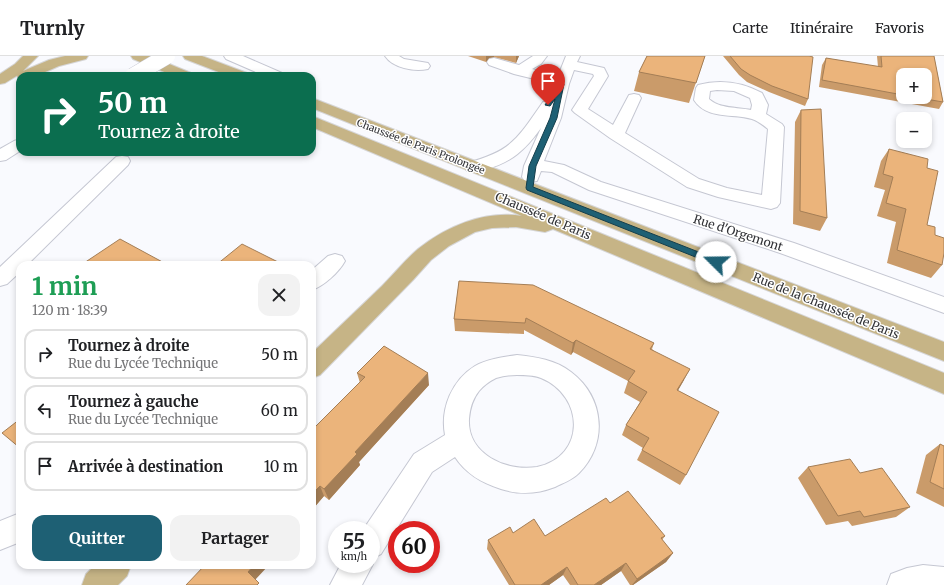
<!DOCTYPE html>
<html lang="fr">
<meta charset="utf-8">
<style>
body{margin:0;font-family:Merriweather,serif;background:#f2f2f2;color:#202124;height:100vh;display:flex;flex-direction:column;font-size:15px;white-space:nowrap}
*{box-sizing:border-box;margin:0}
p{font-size:13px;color:#757577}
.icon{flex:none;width:22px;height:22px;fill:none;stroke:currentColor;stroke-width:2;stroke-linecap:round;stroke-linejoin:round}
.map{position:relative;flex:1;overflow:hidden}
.sheet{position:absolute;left:16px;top:205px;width:300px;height:308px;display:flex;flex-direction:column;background:#fff;border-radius:12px;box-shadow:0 2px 6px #0003}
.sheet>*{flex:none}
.guide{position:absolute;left:16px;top:16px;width:300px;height:84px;border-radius:12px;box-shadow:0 2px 6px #0003;background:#0b6e4f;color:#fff;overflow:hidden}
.controls{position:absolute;left:896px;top:12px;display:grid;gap:8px}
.controls a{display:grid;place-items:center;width:36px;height:36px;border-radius:8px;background:#fff;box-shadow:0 2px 6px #0003;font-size:20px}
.speed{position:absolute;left:328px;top:465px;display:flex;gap:8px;font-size:20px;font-weight:700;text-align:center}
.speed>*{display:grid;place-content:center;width:52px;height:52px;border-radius:50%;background:#fff;box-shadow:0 2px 6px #0003;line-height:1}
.speed small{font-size:10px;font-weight:400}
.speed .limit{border:6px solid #d22;background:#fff;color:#111}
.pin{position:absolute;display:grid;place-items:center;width:34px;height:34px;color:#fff;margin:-41px -17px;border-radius:50% 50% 50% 0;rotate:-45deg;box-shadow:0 0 4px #0007}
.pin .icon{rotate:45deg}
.me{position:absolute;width:44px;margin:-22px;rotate:292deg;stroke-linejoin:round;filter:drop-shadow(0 0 3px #0008)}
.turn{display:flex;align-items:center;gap:14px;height:84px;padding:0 16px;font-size:18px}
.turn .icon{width:52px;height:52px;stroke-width:2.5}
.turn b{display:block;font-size:28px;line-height:34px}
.round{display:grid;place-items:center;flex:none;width:42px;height:42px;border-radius:12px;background:#f2f2f2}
.summary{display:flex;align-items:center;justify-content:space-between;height:68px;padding:0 16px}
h1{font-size:24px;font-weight:700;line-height:30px;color:#1e9e55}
.cta{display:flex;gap:8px;margin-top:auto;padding:8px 16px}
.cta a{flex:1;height:46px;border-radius:12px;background:#1e6074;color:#fff;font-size:16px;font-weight:700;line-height:46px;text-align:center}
.cta a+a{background:#f2f2f2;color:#202124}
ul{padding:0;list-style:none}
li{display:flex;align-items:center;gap:12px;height:50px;margin:0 8px 6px;padding:0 8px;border:2px solid #e0e0e0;border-radius:12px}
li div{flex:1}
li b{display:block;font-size:15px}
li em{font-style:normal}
header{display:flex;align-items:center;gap:24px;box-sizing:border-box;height:56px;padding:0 20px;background:#fff;border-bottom:1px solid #e0e0e0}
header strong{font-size:19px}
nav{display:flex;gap:22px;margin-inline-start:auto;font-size:14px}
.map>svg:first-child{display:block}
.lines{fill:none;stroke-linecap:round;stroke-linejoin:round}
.minor-casing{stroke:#c5c7d2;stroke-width:2}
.major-casing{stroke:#d6d6d7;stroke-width:2}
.minor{fill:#fff;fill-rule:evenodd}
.major{fill:#c6b486;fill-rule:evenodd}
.minor-bridge-casing{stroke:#c5c7d2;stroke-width:17;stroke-linecap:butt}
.minor-bridge{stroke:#fff;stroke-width:16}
.wall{fill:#ca9b6a;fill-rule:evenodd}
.shaded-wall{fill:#a47e56}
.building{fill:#ebb47b;stroke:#a47e56}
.route{fill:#1e6074;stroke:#143e4b}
.labels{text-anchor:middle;stroke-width:3;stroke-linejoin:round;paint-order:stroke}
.far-street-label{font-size:10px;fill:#323337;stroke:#fff}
.street-label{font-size:12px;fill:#323337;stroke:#fff}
</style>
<header>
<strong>Turnly</strong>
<nav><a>Carte</a><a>Itinéraire</a><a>Favoris</a></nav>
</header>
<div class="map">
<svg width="944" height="529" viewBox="0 0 944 529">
<rect width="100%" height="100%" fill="#f9fafe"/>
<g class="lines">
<defs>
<path id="minor" d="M224,0H243L282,17L284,20H265L226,3Z
M385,0H399L404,3L428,7L430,10L428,13C414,16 393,12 385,0Z
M533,0H547L541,8L532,13L558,20L566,0H580L577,6L604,12L608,20L588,53L613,69L629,39L634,38L639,39L641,42L625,77L699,123L727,132L762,139L768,73C763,69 758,65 752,63C732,57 707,64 694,44L696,32L698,29C721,23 741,26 762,37L768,49L766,58L782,68L784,71L780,147L777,151L771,153L718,141L687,131L610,82L575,57L572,54L594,20L593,18L574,14L569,28L561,62L544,105L564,109L601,126L794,187L944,241V257L780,197L589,134L552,116L541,115L537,125L531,126L525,125L522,121L524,110L541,72C526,93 511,107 486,113C479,115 474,116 467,115L464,111L467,107C512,95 517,83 543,46L550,45L555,28L514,18L489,9L487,6L489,3L494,2L519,9ZM717,34L734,35L750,42L752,49L751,54C737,51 720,53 709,43L710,35Z
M20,83V95L6,104L0,105V93L14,85Z
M122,100L128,101L130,105L128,109L27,209H20V216L7,228L0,230V211L116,101Z
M335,198L342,200L345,205C339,216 324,230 312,234V214L328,200Z
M517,299C536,301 556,304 571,316C605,342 608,388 579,417C572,424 563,427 555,431C537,438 520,439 501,433C482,427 466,418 455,401L432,416L381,498L371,503V474H363L414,398L445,379C440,353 452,324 475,310C487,303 503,301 517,299ZM517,319C525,319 534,319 541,322C585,340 586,401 537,411C506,416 467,398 469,363C470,352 472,344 479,335C483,330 490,325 496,322C503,320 510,319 517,319Z
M20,457V486L0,494V465Z
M371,503L373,508L362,529H330L341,508H371Z
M923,509L944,511V529H887L891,518L907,512Z"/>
<path id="major" d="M23,0H38L23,15L49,4L65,0H88L86,3L59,10L36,20H20V23L17,20L18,19L5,27L0,28V18L15,8Z
M131,0H150L191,17L193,20H174L133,3Z
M183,0H202L247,17L249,20H229L185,3Z
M312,42L944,286V305L312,52Z
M312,60L944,317V338L553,173L545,176L516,171L492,172L475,176L449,190L431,204L413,224L320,319L312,322V297C335,275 359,252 382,230C394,218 405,204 418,193C447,170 485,154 522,160L312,71Z
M95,509H131L127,520L118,529H82L86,518Z"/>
</defs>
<use href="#minor" class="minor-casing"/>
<use href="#major" class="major-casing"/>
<use href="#minor" class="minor"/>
<use href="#major" class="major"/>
<defs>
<path id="minor-bridge" d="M133,20L167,0"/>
</defs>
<use href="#minor-bridge" class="minor-bridge-casing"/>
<use href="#minor-bridge" class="minor-bridge"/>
</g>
<path class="wall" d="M468,0H519L516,7L494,1L489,2L486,6Z
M647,0H705L689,47L634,35L639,16Z
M723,0H809L808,43L805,50L769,36L747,26L739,19Z
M877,0H934L943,46L939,53L819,31L822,9L826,2L878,11ZM903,19L925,41H903Z
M801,54L827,162L820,175L793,168L795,66Z
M889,93L927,112V169L935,179L942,209L931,222L887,207L896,166L877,160L885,134L874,131L881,105Z
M459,225L654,287L652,293L684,324L678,334L686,419L680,429L637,404L643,392L622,379L626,369L640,346L624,337L628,325L573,296L571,299L524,274V278L455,275L454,263Z
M357,317L429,329L359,406L360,409L329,444L324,440L312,454V374L360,327Z
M940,388L944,390V451L916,437L926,399Z
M808,411L860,417L910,451L896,461L852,470L848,465L826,469L798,422Z
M610,447L665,480L662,484L673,497L666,506L633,529H630L621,515L601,529H570L563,519L549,529H509L487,493L488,484L513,477L545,480Z"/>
<path class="shaded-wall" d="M486,0H494V1L489,2L486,6Z
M516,0H519L516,7Z
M576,284L573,296L571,299L573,287Z
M690,313L684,324L672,345L677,334Z
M428,317L429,329L359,406L360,409L329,444L324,433L355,396Z
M320,430L324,440L312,454V438Z
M673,497L666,506L633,529H632L637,523Z
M626,507L621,515L601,529H594Z
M254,509H269L255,524L248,516Z
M567,511L563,519L549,529H541Z"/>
<path class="building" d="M647,0H705L696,27L639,16Z
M730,0H809L813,1L808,43L772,30L750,19L741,13Z
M881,0H934L943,46L914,41H925V19H903V39L822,24L826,2L882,11Z
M821,53L827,162L800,155L801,54Z
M889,93L928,103L927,112L938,115L927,169L935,171V179L944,182V197L942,209L897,194L906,153L886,147L893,121L883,118Z
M120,183L168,209H81Z
M242,188L278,206L275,209H216Z
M459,225L533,229L654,287L650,293L690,313L677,334L719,356L686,419L642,394L649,382L626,369L647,336L628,325L635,315L576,284L573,287L526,262L525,267L454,263Z
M384,290L428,317L355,396L357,398L324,433L320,430L312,438V374L365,321L357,317Z
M20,363V392L2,377Z
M940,388L944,390V433L930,426Z
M850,403L860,417L882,412L910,451L864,461L860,455L838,460L808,411Z
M628,435L665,480L661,482L673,497L637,523L626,507L594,529H578L567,511L541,529H515L488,484L510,471L513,477L534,463L545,480L606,442L610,447Z
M205,509H254L248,516L259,527L257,529H186Z"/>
<path class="route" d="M562,26L564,28L557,62L536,110L533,131L719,204L720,206L719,208H713L527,134L526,132L529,110L550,62L555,43L550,50L545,49L559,27Z"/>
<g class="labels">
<g class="far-street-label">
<text transform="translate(421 90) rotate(21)" y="4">Chaussée de Paris Prolongée</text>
</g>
<g class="street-label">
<text transform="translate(543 160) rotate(23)" y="4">Chaussée de Paris</text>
<text transform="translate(738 177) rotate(18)" y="4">Rue d'Orgemont</text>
<text transform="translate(826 250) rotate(22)" y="4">Rue de la Chaussée de Paris</text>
</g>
</g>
</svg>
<div class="controls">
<a>+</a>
<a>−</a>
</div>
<div class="speed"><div>55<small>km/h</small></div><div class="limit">60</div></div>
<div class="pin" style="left:548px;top:49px;background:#d93025"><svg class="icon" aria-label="arrive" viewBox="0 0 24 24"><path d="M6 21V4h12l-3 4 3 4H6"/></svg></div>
<svg class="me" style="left:716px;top:206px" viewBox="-20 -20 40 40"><circle r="19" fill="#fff"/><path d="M0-13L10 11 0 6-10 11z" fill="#1e6074"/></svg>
<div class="guide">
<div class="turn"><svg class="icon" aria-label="right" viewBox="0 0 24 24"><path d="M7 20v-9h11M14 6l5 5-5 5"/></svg><div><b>50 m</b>Tournez à droite</div></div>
</div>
<section class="sheet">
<div class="summary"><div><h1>1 min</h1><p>120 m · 18:39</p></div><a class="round"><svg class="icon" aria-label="close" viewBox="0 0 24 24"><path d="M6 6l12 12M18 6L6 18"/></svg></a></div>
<ul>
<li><svg class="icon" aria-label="right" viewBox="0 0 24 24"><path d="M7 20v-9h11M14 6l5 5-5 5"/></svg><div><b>Tournez à droite</b><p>Rue du Lycée Technique</p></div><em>50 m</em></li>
<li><svg class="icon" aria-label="left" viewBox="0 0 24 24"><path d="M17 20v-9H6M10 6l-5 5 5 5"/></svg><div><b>Tournez à gauche</b><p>Rue du Lycée Technique</p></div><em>60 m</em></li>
<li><svg class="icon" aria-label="arrive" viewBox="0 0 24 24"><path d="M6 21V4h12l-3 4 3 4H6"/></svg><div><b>Arrivée à destination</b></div><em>10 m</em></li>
</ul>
<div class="cta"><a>Quitter</a><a>Partager</a></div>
</section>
</div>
